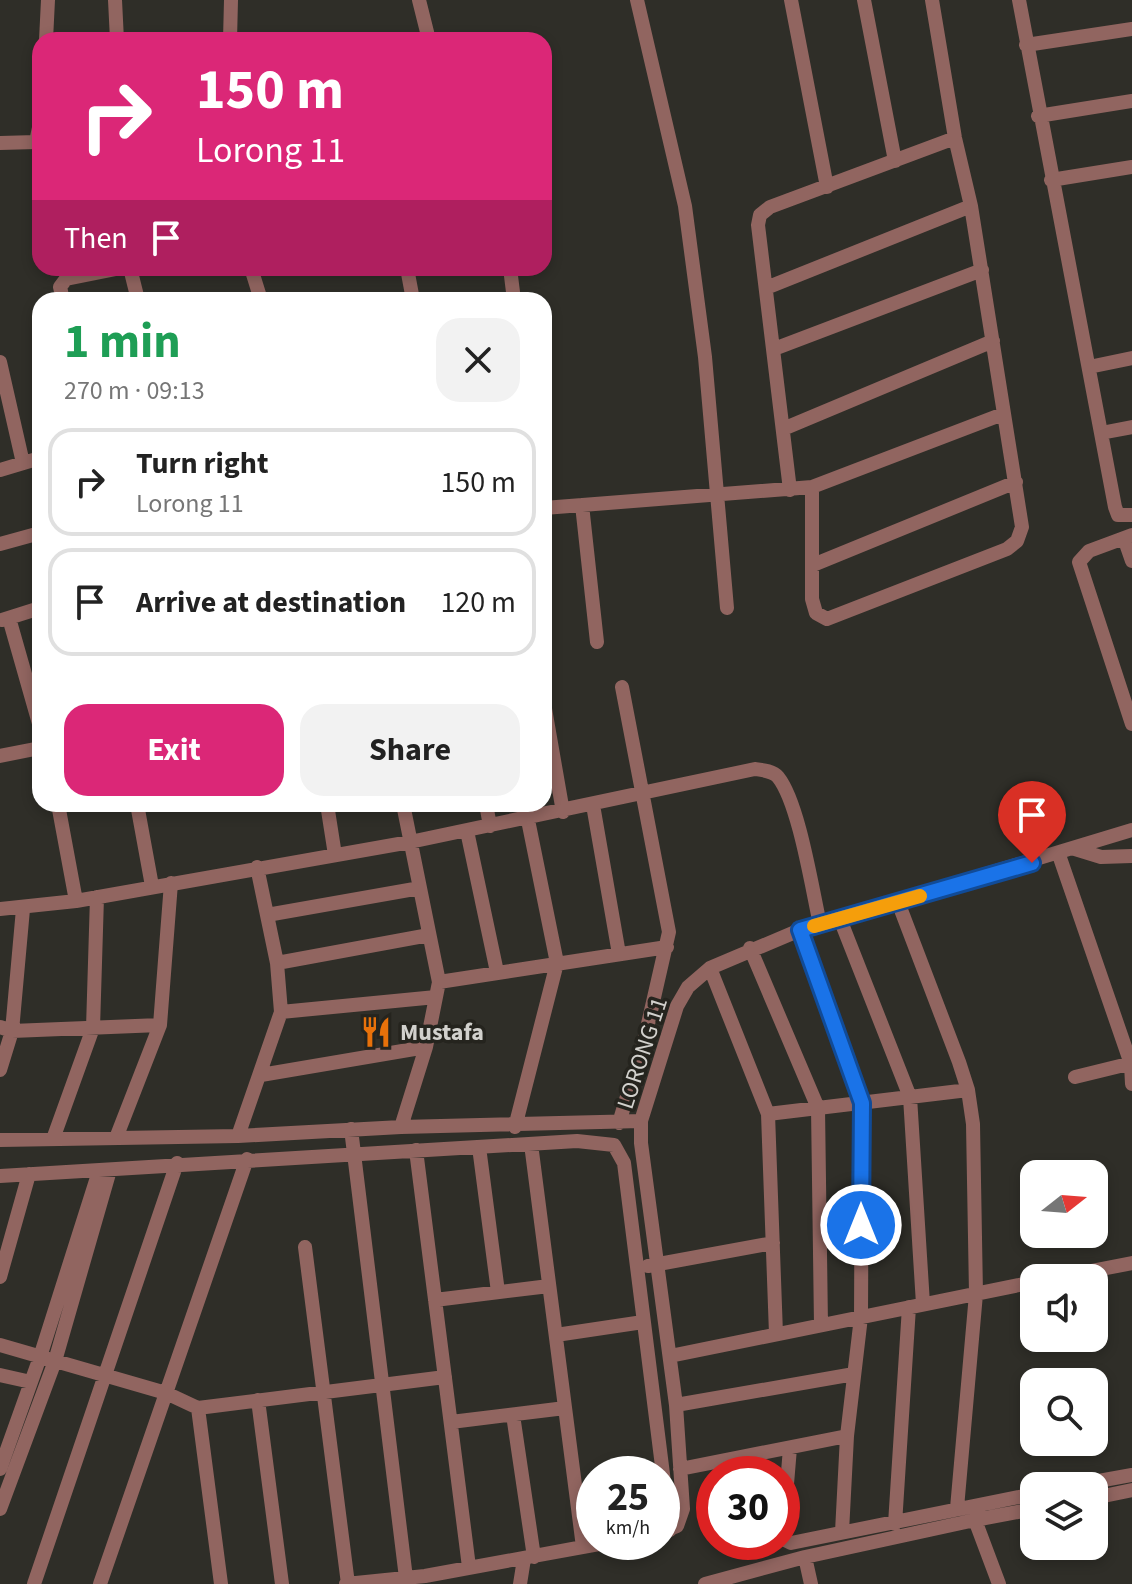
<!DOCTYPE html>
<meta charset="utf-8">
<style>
body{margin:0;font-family:"Source Sans 3",sans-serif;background:#f2f2f2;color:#222;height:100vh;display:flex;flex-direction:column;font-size:30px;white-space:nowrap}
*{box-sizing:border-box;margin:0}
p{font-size:26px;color:#767676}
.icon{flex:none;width:44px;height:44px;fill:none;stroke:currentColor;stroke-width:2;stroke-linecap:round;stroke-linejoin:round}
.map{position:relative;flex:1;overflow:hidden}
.details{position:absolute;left:32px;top:292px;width:520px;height:520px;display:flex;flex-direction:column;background:#fff;border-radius:24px;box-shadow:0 4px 12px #0003}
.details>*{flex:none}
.top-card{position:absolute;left:32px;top:32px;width:520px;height:244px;border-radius:24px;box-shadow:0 4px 12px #0003;background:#db2777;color:#fff;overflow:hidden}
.needle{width:52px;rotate:73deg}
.buttons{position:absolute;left:1020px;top:1160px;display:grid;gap:16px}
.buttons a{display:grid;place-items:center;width:88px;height:88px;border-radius:16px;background:#fff;box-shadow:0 4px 12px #0003;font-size:40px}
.speed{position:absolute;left:576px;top:1456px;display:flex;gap:16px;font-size:40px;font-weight:700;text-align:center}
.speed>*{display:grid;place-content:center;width:104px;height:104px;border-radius:50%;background:#fff;box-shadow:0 4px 12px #0003;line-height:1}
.speed small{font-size:20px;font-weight:400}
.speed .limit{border:12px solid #d22;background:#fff;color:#111}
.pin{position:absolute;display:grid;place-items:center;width:68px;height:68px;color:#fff;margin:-82px -34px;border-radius:50% 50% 50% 0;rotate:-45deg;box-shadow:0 0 8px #0007}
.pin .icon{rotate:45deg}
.me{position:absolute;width:88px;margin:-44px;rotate:0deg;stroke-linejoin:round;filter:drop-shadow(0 0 6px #0008)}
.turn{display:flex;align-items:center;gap:28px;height:168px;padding:0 32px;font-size:36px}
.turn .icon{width:104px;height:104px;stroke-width:2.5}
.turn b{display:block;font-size:56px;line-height:68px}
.then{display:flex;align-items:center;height:76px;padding:0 32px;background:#0003;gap:16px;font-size:30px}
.round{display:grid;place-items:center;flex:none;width:84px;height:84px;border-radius:24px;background:#f2f2f2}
.head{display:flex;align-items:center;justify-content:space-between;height:136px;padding:0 32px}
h1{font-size:48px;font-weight:700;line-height:60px;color:#1e9e55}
.button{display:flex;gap:16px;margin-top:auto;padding:16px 32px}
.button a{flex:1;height:92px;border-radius:24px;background:#db2777;color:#fff;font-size:32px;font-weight:700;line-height:92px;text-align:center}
.button a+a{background:#f2f2f2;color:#222}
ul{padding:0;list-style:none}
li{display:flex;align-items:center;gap:24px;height:108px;margin:0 16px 12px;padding:0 16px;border:4px solid #e0e0e0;border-radius:24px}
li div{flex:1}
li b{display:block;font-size:30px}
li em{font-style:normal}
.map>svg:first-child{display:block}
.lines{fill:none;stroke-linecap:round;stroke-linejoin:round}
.minor{stroke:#916560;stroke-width:14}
.route-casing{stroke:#114b97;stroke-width:20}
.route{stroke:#1a73e8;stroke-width:14}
.slow{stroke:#f59e0b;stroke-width:14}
.labels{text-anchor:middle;stroke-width:7;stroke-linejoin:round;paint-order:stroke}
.poi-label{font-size:24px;font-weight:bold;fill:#d2d1cd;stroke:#25241e;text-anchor:start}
.street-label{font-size:24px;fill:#d2d1cd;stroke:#25241e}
</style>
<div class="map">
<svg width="1132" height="1584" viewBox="0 0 1132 1584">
<rect width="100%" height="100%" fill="#2f2e28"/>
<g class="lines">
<path class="minor" d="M115,0L117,40
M419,0L429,40
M637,0L685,206L705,357L727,608
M791,0L827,187
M864,0L895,161
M1019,0L1115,507L1118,515H1132
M46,40L48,0
M230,40L231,0
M1026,45L1132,29
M1038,116L1132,101
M0,143L36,142L40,123
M1051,180L1132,167
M130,268L138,300
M251,268L261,300
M407,268L413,300
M510,268L514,300
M766,288L971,206
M63,300L60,287L66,279L121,268
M774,349L982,270
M0,362L23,463
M1089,367L1132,358
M783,429L993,341
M1101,433L1132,427
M0,470L40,458
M812,487V599L816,613L827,619L1007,549L1017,541L1022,527L971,206L955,138L932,0
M790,490L758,225L760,215L770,207L955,138
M582,505L597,642
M544,508L812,487L1003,414
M1132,535L1089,551L1079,562L1132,724
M1124,538L1132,561
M0,544L40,533
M813,565L1016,482
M9,618L40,727
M2,620L40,608
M544,703L563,812
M0,756L40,748
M58,804L76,901
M137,804L152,886
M327,804L335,855
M486,804L490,826
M593,805L619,954
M467,831L497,972
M1075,849L1101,857L1132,856
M1059,855L1131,1064L1132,1084
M898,902L959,1062L968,1090L973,1124L976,1294L957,1508
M0,909L76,901L410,842L755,769C763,770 773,771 778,777C799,803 812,889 820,924
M267,915L420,888
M840,919L910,1097L923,1304
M800,930L862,1103L861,1317L847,1436L842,1532
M750,948L818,1108L821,1325
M277,963L429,935
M710,968L768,1114L776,1334
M439,982L667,947
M281,1012L436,997
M0,1027L12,1031L160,1025
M0,1070L12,1031L23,909
M261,1075L426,1047
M1075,1077L1132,1063
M768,1114L968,1090
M619,1123L645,1037L669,932L622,687
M401,1127L426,1047L439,982L403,804
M515,1127L557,963L528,820
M351,1129L406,1578
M238,1136L281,1012L277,963L257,867
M116,1138L160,1025L171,883
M53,1139L93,1028L97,897
M0,1140L238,1136L401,1127L641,1121
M531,1144L583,1547
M479,1147L498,1292
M416,1150L469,1567
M0,1176L577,1141L614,1145L624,1163L670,1530
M305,1247L348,1584
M648,1266L773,1243
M0,1277L29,1174
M1055,1278L1132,1263
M435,1300L549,1286
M556,1335L643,1322
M0,1345L166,1393L198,1408L445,1377
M670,1356L1034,1282
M0,1375L31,1382
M258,1400L282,1584
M676,1405L854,1374
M198,1408L221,1584
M513,1415L534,1557
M451,1422L565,1408
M790,1448L783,1532L785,1540L791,1543L1034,1494
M0,1469L40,1357L99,1171
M680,1469L847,1436
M1071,1486L1132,1475
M1094,1498L1132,1490
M0,1509L55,1361L110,1170
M895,1524L909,1307
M662,1532L677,1526L683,1509L676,1405L641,1143V1121L677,1006L688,987L710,968L800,930L1132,830
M34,1584L177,1163
M100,1584L247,1159
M346,1584L425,1576L610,1542
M520,1584L524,1559
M705,1584L805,1557
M811,1584L805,1557L975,1520
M999,1584L975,1520L1034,1509"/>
</g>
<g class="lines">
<defs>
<path id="route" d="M861,1225L862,1103L800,930L1032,863"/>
</defs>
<use href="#route" class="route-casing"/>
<use href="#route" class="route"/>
<path class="slow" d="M814,926L920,896"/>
</g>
<defs>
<symbol id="restaurant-bare" viewBox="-9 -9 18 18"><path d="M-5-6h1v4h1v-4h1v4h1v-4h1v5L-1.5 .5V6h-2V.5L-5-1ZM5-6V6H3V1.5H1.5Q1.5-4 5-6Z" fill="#e8710a" stroke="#25241e" stroke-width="2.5" paint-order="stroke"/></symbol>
</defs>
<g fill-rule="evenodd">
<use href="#restaurant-bare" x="354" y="1010" width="44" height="44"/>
</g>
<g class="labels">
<g class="poi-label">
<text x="400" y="1040">Mustafa</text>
</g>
<g class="street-label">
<text transform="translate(642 1053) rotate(-72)" y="8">LORONG 11</text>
</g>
</g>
</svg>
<div class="buttons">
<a><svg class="needle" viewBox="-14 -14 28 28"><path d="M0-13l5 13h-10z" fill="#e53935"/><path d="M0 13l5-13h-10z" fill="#767676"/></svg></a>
<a><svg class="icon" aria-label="sound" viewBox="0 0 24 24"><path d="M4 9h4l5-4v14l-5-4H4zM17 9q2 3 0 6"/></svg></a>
<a><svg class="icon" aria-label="search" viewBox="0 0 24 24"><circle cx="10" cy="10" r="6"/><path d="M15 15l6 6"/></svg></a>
<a><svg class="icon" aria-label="layers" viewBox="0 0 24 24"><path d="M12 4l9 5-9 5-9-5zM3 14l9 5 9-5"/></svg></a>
</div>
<div class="speed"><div>25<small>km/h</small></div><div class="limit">30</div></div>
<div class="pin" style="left:1032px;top:863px;background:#d93025"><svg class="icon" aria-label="arrive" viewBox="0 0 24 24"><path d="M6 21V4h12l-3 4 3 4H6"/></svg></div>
<svg class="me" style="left:861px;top:1225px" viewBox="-20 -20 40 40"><circle r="17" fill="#1a73e8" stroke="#fff" stroke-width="3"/><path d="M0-11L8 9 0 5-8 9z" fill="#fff"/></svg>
<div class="top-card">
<div class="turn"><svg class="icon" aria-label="right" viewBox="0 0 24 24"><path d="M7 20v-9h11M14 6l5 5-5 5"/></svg><div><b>150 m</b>Lorong 11</div></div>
<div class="then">Then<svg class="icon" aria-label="arrive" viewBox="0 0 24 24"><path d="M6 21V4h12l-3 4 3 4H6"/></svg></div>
</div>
<section class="details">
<div class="head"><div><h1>1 min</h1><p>270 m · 09:13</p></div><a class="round"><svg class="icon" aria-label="close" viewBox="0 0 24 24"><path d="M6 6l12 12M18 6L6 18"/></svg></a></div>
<ul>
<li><svg class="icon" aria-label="right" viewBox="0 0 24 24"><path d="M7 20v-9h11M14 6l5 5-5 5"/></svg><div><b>Turn right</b><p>Lorong 11</p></div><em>150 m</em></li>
<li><svg class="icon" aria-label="arrive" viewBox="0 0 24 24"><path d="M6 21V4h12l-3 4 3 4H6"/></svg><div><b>Arrive at destination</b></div><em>120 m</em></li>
</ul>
<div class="button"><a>Exit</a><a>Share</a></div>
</section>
</div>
